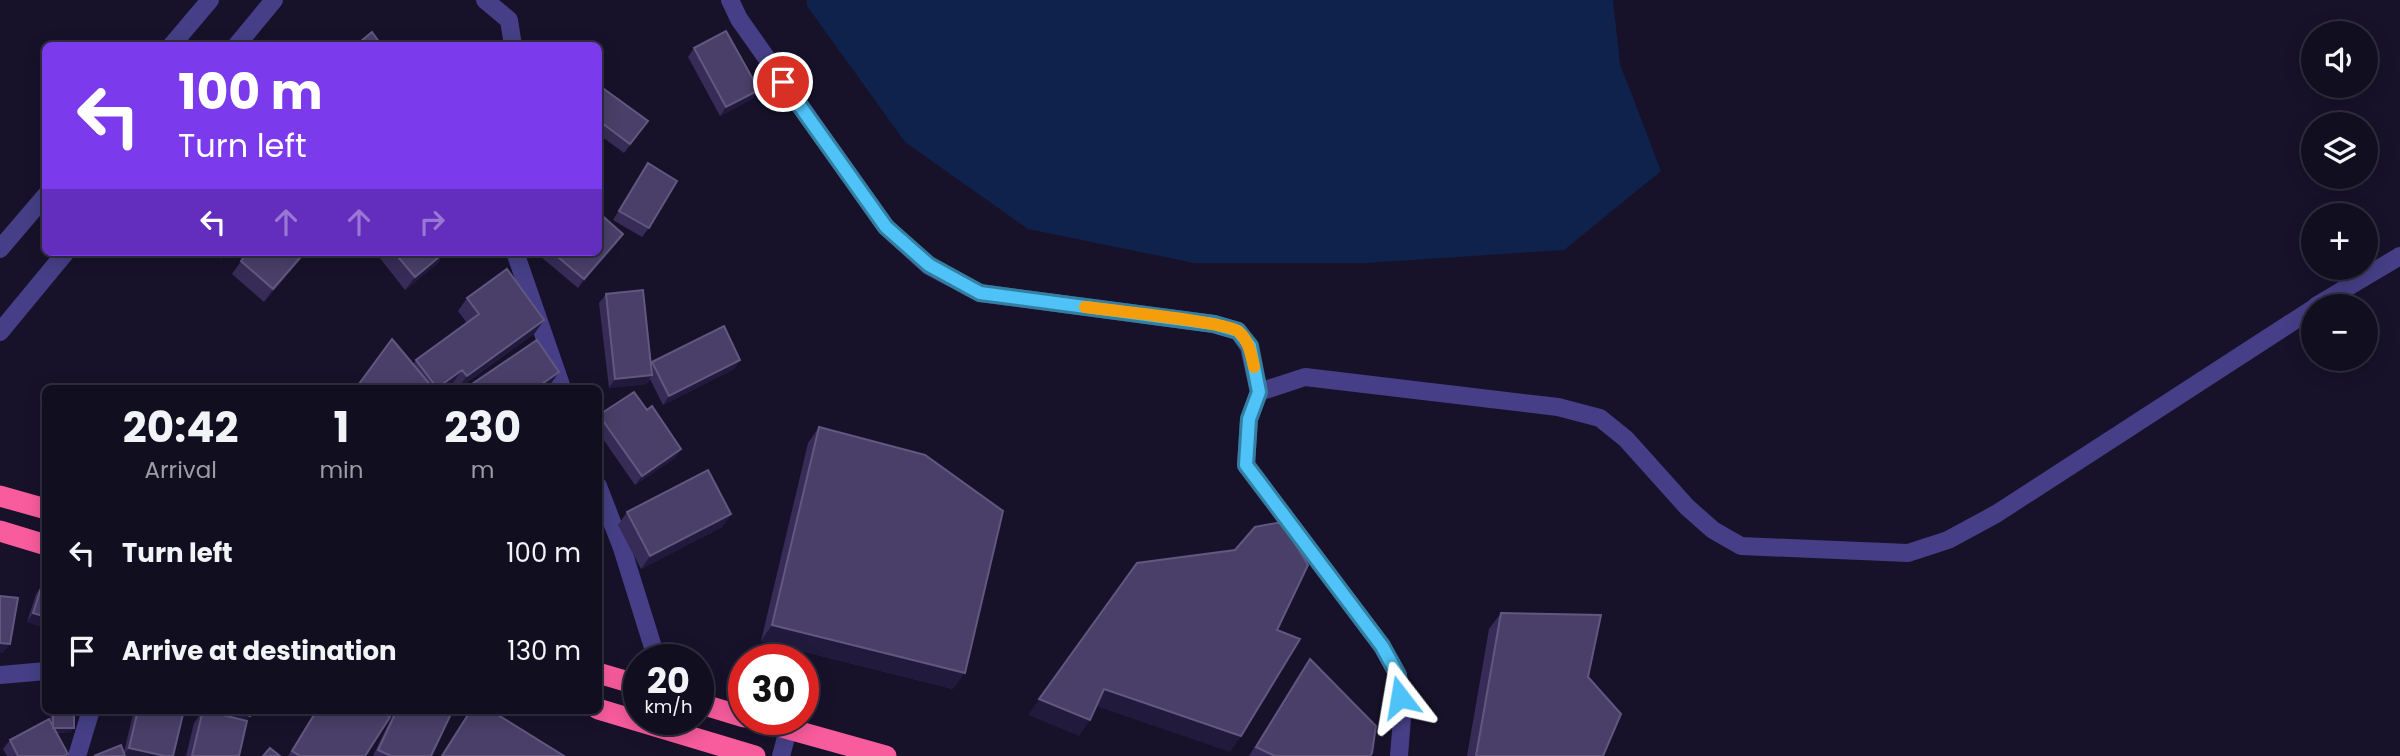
<!DOCTYPE html>
<meta charset="utf-8">
<style>
body{margin:0;font-family:Poppins,sans-serif;background:#1a1729;color:#f1f3f6;height:100vh;display:flex;flex-direction:column;font-size:26px;white-space:nowrap}
*{box-sizing:border-box;margin:0}
p{font-size:23px;color:#9c9ca5}
.icon{flex:none;width:38px;height:38px;fill:none;stroke:currentColor;stroke-width:2;stroke-linecap:round;stroke-linejoin:round}
.map{position:relative;flex:1;overflow:hidden}
.panel{position:absolute;left:42px;top:385px;width:560px;height:329px;display:flex;flex-direction:column;background:#110e20;border-radius:10px;box-shadow:0 4px 18px #0003,0 0 0 2px #302e3e}
.panel>*{flex:none}
.banner{position:absolute;left:42px;top:42px;width:560px;height:214px;border-radius:10px;box-shadow:0 4px 18px #0003,0 0 0 2px #302e3e;background:#7c3aed;color:#fff;overflow:hidden}
.buttons{position:absolute;left:2301px;top:21px;display:grid;gap:14px}
.buttons a{display:grid;place-items:center;width:77px;height:77px;border-radius:50%;background:#110e20;box-shadow:0 4px 18px #0003,0 0 0 2px #302e3e;font-size:35px}
.speed{position:absolute;left:623px;top:644px;display:flex;gap:14px;font-size:35px;font-weight:700;text-align:center}
.speed>*{display:grid;place-content:center;width:91px;height:91px;border-radius:50%;background:#110e20;box-shadow:0 4px 18px #0003,0 0 0 2px #302e3e;line-height:1}
.speed small{font-size:18px;font-weight:400}
.speed .limit{border:10px solid #d22;background:#fff;color:#111}
.pin{position:absolute;display:grid;place-items:center;width:60px;height:60px;color:#fff;margin:-30px;border:4px solid #fff;border-radius:50%;box-shadow:0 2px 7px #0007}
.me{position:absolute;width:77px;margin:-38px;rotate:346deg;stroke-linejoin:round;filter:drop-shadow(0 0 5px #0008)}
.turn{display:flex;align-items:center;gap:24px;height:147px;padding:0 21px;font-size:32px}
.turn .icon{width:91px;height:91px;stroke-width:2.5}
.turn b{display:block;font-size:49px;line-height:60px}
.lanes{display:flex;align-items:center;height:66px;padding:0 21px;background:#0003;justify-content:center;gap:35px;direction:ltr}
.lanes .off{opacity:.35}
.eta{display:flex;justify-content:space-evenly;align-items:center;height:119px;text-align:center}
.eta b{font-size:42px;font-weight:700;line-height:49px}
ul{padding:0;list-style:none}
li{display:flex;align-items:center;gap:21px;height:98px;padding:0 21px}
li div{flex:1}
li b{display:block;font-size:26px}
li em{font-style:normal}
.map>svg:first-child{display:block}
.water{fill:#0f224b}
.lines{fill:none;stroke-linecap:round;stroke-linejoin:round}
.minor{stroke:#463f87;stroke-width:18}
.highway{stroke:#f95c9d;stroke-width:21}
.wall{fill:#372c57}
.shaded-wall{fill:#221a3d}
.building{fill:#493f69;stroke:#615880;stroke-width:2}
.route-casing{stroke:#337fa1;stroke-width:18}
.route{stroke:#4fc3f7;stroke-width:12}
.slow{stroke:#f59e0b;stroke-width:12}
</style>
<div class="map">
<svg width="2400" height="756" viewBox="0 0 2400 756">
<rect width="100%" height="100%" fill="#17122a"/>
<path class="water" d="M807,0H1613L1620,64L1661,171L1564,250L1365,263H1194L1028,229L905,142L807,6Z"/>
<g class="lines">
<path class="minor" d="M485,0L509,20L513,46
M730,0L739,19L886,227L929,266L980,293L1214,324L1238,331L1249,347L1259,392
M171,46L210,0
M236,46L274,0
M0,249L46,195
M515,252L562,388
M2316,306L2400,256
M0,332L66,252
M598,486L622,548L657,660
M0,675L46,671
M77,756L91,710
M781,756L788,730
M1399,756L1402,718L1398,675L1382,646L1246,465L1249,419L1259,392L1305,377L1558,407L1600,418L1626,439L1687,507L1713,530L1741,546L1908,553L1948,540L1996,514L2314,308"/>
<path class="highway" d="M0,496L46,509
M0,531L46,545
M598,673L639,685
M698,703L744,717
M598,709L755,756
M753,719L886,756"/>
</g>
<path class="wall" d="M694,48L759,90L752,99L720,116L688,57Z
M598,96L648,121L624,153L598,134Z
M648,163L649,228L642,237L613,220Z
M623,234L617,243L578,288L541,257L545,252H598Z
M213,252H228L221,259Z
M307,252L264,302L232,274L241,261Z
M375,252H445L437,264L405,290Z
M606,294L651,364L652,362L740,360L734,369L663,405L650,379L646,384L609,388L599,303Z
M467,298L535,333L459,388H457L453,383L445,388H356L413,365L416,360L467,323L458,311Z
M599,415L681,449L675,458L635,485L598,432Z
M819,427L953,689L761,641L808,443Z
M627,512L731,514L722,527L641,569L618,525Z
M42,585L46,586V628L27,622L36,594Z
M1501,613L1603,756H1467L1489,629Z
M1310,659L1370,756H1249L1301,672Z
M50,710H74L71,732L56,733L68,754L66,756H7L3,749L10,740L50,721Z
M134,710H184L173,756H94L124,752Z
M203,710L215,713L209,710H252L246,720L239,756H186L194,723Z
M316,710H380L365,756H288Z
M395,710H444L431,756H373Z
M470,710H490L564,756H441Z"/>
<path class="shaded-wall" d="M759,90L752,99L720,116L726,107Z
M623,234L617,243L578,288L584,279Z
M305,252H307L264,302L273,289Z
M445,252L437,264L405,290L415,277Z
M544,320L535,333L458,388L467,376Z
M740,360L734,369L663,405L669,396Z
M462,370L453,383L445,388H437Z
M559,372L550,385L545,388H536Z
M652,375L646,384L609,388L615,379Z
M681,449L675,458L635,485L642,476Z
M731,514L722,527L641,569L650,556Z
M33,613L46,617V628L27,622Z
M772,625L965,673L953,689L761,641Z
M0,643L10,644L3,653H0Z
M1104,689L1241,736L1230,752L1093,705Z
M1039,699L1090,720L1079,736L1028,715Z
M209,710H237L250,716L243,725Z
M53,728H74L71,732L50,733Z
M129,748L165,756H123Z"/>
<path class="building" d="M726,31L759,90L726,107L694,48Z
M372,32L382,46H355Z
M604,89L648,121L630,144L598,120V96Z
M648,163L677,181L649,228L619,211Z
M598,212L623,234L584,279L552,252H598Z
M248,252H305L273,289L241,261Z
M394,252H445L415,277Z
M507,269L544,320L467,376L462,370L437,388L416,360L479,314L467,298Z
M643,290L652,375L615,379L606,294Z
M724,326L740,360L669,396L652,362Z
M392,339L433,388H356Z
M537,340L559,372L536,388H466Z
M634,392L647,410L652,406L681,449L642,476L599,415Z
M819,427L925,455L1003,511L965,673L772,625Z
M708,470L731,514L650,556L627,512Z
M1282,522L1308,565L1277,630L1300,639L1241,736L1104,689L1090,720L1039,699L1137,563L1235,550L1255,527Z
M42,585L46,586V617L33,613Z
M0,596L18,598L10,644L0,643Z
M1501,613L1601,615L1588,677L1621,714L1603,756H1476Z
M1310,659L1376,726L1372,753L1370,756H1275L1256,747Z
M53,710H74V728H53Z
M138,710H184L173,756H165L129,748Z
M203,710L247,721L239,756H192Z
M237,710H252L250,716Z
M317,710H380L390,717L365,756H300L292,751Z
M397,710H444L451,714L431,756H391L378,750Z
M471,710H490L564,756H442Z
M49,719L68,754L64,756H18L10,740Z
M121,745L125,756H94Z
M270,748L280,756H263Z"/>
<g class="lines">
<defs>
<path id="route" d="M783,82L886,227L929,265L980,293L1214,324L1238,331L1250,346L1259,392L1249,419L1246,465L1382,646L1398,675L1400,697"/>
</defs>
<use href="#route" class="route-casing"/>
<use href="#route" class="route"/>
<path class="slow" d="M1085,307C1108,310 1228,322 1239,332C1249,341 1251,354 1254,367"/>
</g>
</svg>
<div class="buttons">
<a><svg class="icon" aria-label="sound" viewBox="0 0 24 24"><path d="M4 9h4l5-4v14l-5-4H4zM17 9q2 3 0 6"/></svg></a>
<a><svg class="icon" aria-label="layers" viewBox="0 0 24 24"><path d="M12 4l9 5-9 5-9-5zM3 14l9 5 9-5"/></svg></a>
<a>+</a>
<a>−</a>
</div>
<div class="speed"><div>20<small>km/h</small></div><div class="limit">30</div></div>
<div class="pin" style="left:783px;top:82px;background:#d93025"><svg class="icon" aria-label="arrive" viewBox="0 0 24 24"><path d="M6 21V4h12l-3 4 3 4H6"/></svg></div>
<svg class="me" style="left:1400px;top:697px" viewBox="-20 -20 40 40"><path d="M0-17L14 15 0 8-14 15z" fill="#4fc3f7" stroke="#fff" stroke-width="4"/></svg>
<div class="banner">
<div class="turn"><svg class="icon" aria-label="left" viewBox="0 0 24 24"><path d="M17 20v-9H6M10 6l-5 5 5 5"/></svg><div><b>100 m</b>Turn left</div></div>
<div class="lanes"><svg class="icon" aria-label="left" viewBox="0 0 24 24"><path d="M17 20v-9H6M10 6l-5 5 5 5"/></svg><svg class="icon off" aria-label="ahead" viewBox="0 0 24 24"><path d="M12 20V5M6 11l6-6 6 6"/></svg><svg class="icon off" aria-label="ahead" viewBox="0 0 24 24"><path d="M12 20V5M6 11l6-6 6 6"/></svg><svg class="icon off" aria-label="right" viewBox="0 0 24 24"><path d="M7 20v-9h11M14 6l5 5-5 5"/></svg></div>
</div>
<section class="panel">
<div class="eta">
<div><b>20:42</b><p>Arrival</p></div>
<div><b>1</b><p>min</p></div>
<div><b>230</b><p>m</p></div>
</div>
<ul>
<li><svg class="icon" aria-label="left" viewBox="0 0 24 24"><path d="M17 20v-9H6M10 6l-5 5 5 5"/></svg><div><b>Turn left</b></div><em>100 m</em></li>
<li><svg class="icon" aria-label="arrive" viewBox="0 0 24 24"><path d="M6 21V4h12l-3 4 3 4H6"/></svg><div><b>Arrive at destination</b></div><em>130 m</em></li>
</ul>
</section>
</div>
